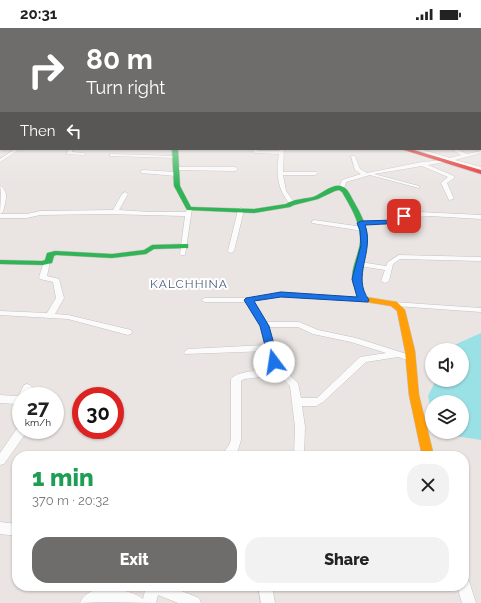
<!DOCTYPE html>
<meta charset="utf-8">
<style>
body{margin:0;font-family:Raleway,sans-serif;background:#f2f2f2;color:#222;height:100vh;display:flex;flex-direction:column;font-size:15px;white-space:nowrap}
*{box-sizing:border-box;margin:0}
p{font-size:13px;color:#767676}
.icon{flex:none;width:22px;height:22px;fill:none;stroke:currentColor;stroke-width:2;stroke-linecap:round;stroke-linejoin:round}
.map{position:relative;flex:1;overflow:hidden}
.sheet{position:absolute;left:12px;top:423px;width:457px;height:140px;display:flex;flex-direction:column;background:#fff;border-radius:16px;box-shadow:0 1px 3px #0004}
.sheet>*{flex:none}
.top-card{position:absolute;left:0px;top:0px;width:481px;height:122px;box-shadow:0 1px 3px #0004;background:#6e6d6c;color:#fff;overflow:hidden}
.fabs{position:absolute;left:425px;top:315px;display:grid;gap:8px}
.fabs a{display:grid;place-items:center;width:44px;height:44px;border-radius:50%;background:#fff;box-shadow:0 1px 3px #0004;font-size:20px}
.speed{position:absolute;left:12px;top:359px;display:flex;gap:8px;font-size:20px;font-weight:700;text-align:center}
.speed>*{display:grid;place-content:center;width:52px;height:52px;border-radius:50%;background:#fff;box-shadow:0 1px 3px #0004;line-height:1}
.speed small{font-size:10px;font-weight:400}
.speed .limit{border:6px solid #d22;background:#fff;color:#111}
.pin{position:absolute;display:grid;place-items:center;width:34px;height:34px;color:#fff;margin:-17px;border-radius:8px;box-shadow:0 2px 6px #0006}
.me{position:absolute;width:44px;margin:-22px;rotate:346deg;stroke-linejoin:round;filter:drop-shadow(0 0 3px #0008)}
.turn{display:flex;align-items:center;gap:14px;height:84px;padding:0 20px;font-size:18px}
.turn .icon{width:52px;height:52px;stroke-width:2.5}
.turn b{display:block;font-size:28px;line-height:34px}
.then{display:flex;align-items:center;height:38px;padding:0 20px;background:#0003;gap:8px;font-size:15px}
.round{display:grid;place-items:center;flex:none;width:42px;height:42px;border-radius:16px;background:#f2f2f2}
.overview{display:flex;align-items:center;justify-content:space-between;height:68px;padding:0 20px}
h1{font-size:24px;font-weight:800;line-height:30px;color:#1e9e55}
.button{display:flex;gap:8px;margin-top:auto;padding:8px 20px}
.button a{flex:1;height:46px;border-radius:16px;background:#6e6d6c;color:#fff;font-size:16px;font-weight:800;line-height:46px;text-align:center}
.button a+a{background:#f2f2f2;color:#222}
.status{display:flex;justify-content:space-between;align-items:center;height:28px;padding:0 20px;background:#fff;direction:ltr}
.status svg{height:11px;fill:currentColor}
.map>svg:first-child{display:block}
.water{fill:#9ae1e6}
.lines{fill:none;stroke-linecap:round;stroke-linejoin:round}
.canal{fill:#9ae1e6;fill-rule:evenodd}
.street-casing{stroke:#c4c2c2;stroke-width:1}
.fast-casing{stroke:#c4c2c2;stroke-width:1}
.slow-casing{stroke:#c4c2c2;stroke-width:1}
.jam-casing{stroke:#c4c2c2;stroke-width:1}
.street{fill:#fcfbfb;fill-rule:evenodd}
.fast{fill:#30b455;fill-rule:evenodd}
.slow{fill:#ff9f0a;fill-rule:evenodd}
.jam{fill:#e5322d;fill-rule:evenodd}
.route{fill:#1a73e8;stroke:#114b97}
.labels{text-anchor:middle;stroke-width:4;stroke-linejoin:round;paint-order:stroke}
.quarter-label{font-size:12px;letter-spacing:1px;fill:#4e5e7a;stroke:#fff}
</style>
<div class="status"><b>20:31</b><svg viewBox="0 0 49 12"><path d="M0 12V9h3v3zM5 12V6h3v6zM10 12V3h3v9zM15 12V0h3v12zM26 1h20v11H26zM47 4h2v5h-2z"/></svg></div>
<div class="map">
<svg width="481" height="575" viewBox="0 0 481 575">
<rect width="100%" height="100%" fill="#eae5e2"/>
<path class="water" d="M481,305V412L436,405L462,404V374H432V386L428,368L436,352H462V322H443Z"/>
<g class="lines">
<path class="canal" d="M408,121H417L450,132L445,133Z"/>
<defs>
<path id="street" d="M0,115H1V117H0Z
M15,121H20L0,134V131Z
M68,121H72V124L84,125L86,126L84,127L67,126Z
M254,121H258V123H279L280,121H284L283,144H317L318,145L315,147H283L286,163L295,175L294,176H290C277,161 276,145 279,126L255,125L253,124Z
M413,121H420L450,130L461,127L451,121H457L467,126L481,123V125L455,132L481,139V143Z
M110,126L176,128L178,129L176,130L112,128H110Z
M351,128H355L360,141L367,145L422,134L445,132V134L428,137L454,148V150L447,155L454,171L449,172L441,155L448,149L422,138L374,146L419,158V160L370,147L346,154L344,161H340L339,160L342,152L361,146L355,142Z
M176,139H235L238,141L235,143L174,142L173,141Z
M143,142L176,144L179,146L176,148L141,145V143Z
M0,158C10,164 5,174 3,184L0,186L1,164Z
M125,164L128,166L119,182L150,184H186L187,180H191L192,181L185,227H181L180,226L185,188L105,186L40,187L27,190H0V186H27L40,183L113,182L122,166Z
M241,180L244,182L234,223L231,225L229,224L228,223L238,182Z
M419,184L481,187V191L430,188L405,190L404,193L398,196L361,197L358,195L361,193L397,192L399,191L400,188Z
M314,192L363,199L366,201L363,203L312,195V193Z
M399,227L481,229V233L400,231L393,236L389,253L385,255L381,253L385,242L360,238L357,236L360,234L386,238L388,234Z
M47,232L50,234L47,248L59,251L64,270L55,286L68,287L131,302L132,304L131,306L128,307L68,291L0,287V283L47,285L56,270L53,254L40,251L39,249L44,234Z
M281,264L365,270L369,272L365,274L281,268L254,273L266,294H299L318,302L356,310L413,328L414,330L413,332L410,333L398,329L366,334L323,374L316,378H302L305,399L304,428H294L295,399L290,358L279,347L244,351L241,353V412L238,422L233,428H221L229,417L231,412V351C238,342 262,343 273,342L271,338L267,323L185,326L184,324L188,321L266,317L261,298L247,274H205L201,272L205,270H249ZM269,299H298L313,306L351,314L386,325L360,329L317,370H301L298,355L279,337Z
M393,274L481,280V284L396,278L392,276Z
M27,356L30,357L32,359L28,368H21V374L17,376L0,375V367L16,368L19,367L24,357Z
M21,398V402H27L26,405L4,436L0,437V425L18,399Z
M0,494L17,496V508L0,506Z
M464,551L469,553L476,575H462L457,558H464Z
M146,558H169L199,570L201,575H178L158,567L156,575L104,574L80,575C89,553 128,560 143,571Z
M258,558H272L275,575H261Z"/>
<path id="fast" d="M172,121H178L180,158L191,179L254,181L286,176C294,171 304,171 313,169C322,166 331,156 341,158C348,160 350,167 353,172C370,202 370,207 362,240C361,246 362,253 360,258H354C347,243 362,224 360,208C359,192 350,178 342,164L339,162L335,163L318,171L294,177L290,179L254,185L187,182L174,158Z
M185,216H188V220L154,221L146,226L112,230L56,227L54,228L52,235L43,237L0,236V232L42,233L45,232L47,225L55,223L112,226L144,222L152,217Z"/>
<path id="slow" d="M354,254H360L366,269L397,274L405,282L415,323L419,367L434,428H422L409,367L405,323L397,283L391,278L360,273L353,256Z"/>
<path id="jam" d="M401,121H410L481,142V146Z"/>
</defs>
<use href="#street" class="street-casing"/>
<use href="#fast" class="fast-casing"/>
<use href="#slow" class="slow-casing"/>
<use href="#jam" class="jam-casing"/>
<use href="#street" class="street"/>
<use href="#fast" class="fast"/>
<use href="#slow" class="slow"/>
<use href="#jam" class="jam"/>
</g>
<linearGradient id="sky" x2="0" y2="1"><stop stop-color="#89c6e7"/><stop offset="0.49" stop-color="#f6f3f2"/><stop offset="1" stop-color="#f6f3f2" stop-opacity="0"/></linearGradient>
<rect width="481" height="158" fill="url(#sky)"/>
<path class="route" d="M404,186L408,188L405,190L404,195L365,197C375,224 351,248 369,272L368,274L281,269L254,273L269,298L279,334L274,338L270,337L260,298L244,272L246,270L281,264L357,269L352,251L361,217L360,203L357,195L361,193L398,192L399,187Z"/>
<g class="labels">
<g class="quarter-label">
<text x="189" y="260">KALCHHINA</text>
</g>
</g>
</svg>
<div class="fabs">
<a><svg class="icon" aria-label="sound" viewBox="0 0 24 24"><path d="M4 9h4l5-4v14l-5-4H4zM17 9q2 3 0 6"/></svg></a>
<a><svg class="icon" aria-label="layers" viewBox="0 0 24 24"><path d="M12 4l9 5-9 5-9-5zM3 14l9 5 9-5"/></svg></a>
</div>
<div class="speed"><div>27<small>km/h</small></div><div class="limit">30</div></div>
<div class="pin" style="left:404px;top:188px;background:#d93025"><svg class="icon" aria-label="arrive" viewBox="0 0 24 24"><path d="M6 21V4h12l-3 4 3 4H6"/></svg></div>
<svg class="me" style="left:274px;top:334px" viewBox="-20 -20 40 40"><circle r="19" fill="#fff"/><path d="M0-13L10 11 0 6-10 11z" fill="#1a73e8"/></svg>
<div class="top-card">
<div class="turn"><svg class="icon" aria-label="right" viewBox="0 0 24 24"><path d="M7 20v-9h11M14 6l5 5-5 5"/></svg><div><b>80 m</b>Turn right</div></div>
<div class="then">Then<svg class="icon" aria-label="left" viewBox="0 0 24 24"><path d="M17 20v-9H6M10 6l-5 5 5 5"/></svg></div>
</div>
<section class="sheet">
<div class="overview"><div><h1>1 min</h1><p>370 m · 20:32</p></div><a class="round"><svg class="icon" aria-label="close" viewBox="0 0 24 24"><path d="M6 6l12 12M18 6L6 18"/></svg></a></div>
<div class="button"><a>Exit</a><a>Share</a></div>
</section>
</div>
